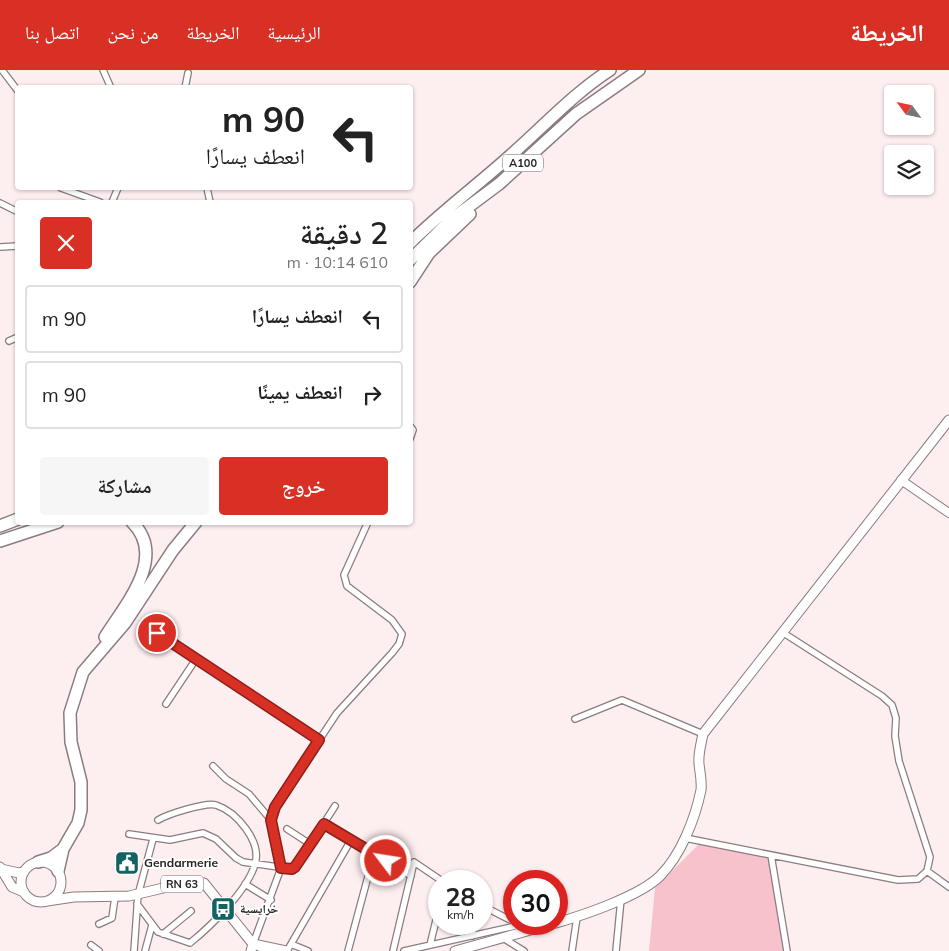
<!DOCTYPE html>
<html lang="ar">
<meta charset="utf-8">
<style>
body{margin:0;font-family:Mulish,"Noto Naskh Arabic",sans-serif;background:#f6f6f6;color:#222;direction:rtl;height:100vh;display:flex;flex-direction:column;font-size:19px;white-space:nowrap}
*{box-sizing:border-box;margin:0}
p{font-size:16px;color:#767676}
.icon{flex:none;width:28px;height:28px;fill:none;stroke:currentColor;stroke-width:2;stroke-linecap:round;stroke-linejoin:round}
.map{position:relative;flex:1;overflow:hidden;direction:ltr}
.panel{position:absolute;left:15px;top:130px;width:398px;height:325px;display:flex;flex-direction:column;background:#fff;border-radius:5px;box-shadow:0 1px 4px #0004;direction:rtl}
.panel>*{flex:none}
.guide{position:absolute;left:15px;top:15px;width:398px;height:105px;border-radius:5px;box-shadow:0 1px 4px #0004;direction:rtl;background:#fff;color:#222;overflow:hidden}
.needle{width:32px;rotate:303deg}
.buttons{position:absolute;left:884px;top:15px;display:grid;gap:10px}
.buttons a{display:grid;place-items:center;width:50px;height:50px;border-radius:5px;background:#fff;box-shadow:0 1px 4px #0004;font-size:25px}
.speed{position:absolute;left:428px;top:800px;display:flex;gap:10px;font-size:25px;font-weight:700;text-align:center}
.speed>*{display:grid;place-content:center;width:65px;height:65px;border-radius:50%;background:#fff;box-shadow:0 1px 4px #0004;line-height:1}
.speed small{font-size:12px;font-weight:400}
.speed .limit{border:8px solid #d22;background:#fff;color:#111}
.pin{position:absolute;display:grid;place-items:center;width:42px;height:42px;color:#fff;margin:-21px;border:2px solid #fff;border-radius:50%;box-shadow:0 1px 5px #0007}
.me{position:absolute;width:55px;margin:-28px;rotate:301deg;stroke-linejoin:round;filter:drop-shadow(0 0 4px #0008)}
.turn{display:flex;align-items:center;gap:18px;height:105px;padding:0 25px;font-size:22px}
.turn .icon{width:65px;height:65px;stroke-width:2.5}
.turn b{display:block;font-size:35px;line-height:42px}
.round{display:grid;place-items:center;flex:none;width:52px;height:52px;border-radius:5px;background:#f6f6f6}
.summary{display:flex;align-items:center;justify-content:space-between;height:85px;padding:0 25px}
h1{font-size:30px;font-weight:600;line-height:38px}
.cta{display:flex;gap:10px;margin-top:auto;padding:10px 25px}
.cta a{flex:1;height:58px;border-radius:5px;background:#d93025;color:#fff;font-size:20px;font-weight:600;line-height:58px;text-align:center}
.cta a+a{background:#f6f6f6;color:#222}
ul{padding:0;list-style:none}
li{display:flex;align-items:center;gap:15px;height:68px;margin:0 10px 8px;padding:0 15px;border:2px solid #e0e0e0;border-radius:5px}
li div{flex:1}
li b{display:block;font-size:19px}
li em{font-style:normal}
header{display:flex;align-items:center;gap:30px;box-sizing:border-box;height:70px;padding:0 25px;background:#d93025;color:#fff}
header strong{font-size:24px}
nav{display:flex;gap:28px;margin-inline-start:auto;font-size:18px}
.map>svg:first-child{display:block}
.green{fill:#f8c2cd}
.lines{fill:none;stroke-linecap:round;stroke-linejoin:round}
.minor-casing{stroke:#8a7d7f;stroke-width:8}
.tertiary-casing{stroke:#8a7d7f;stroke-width:10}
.secondary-casing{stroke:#8a7d7f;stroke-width:11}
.primary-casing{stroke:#8a7d7f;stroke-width:11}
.motorway-casing{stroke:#8a7d7f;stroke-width:14}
.minor{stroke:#fff;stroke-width:5.5}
.tertiary{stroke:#fff;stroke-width:8}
.secondary{stroke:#fff;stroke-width:9}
.primary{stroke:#fff;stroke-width:9}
.motorway{stroke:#fff;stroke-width:11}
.route-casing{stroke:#8d1f18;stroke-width:12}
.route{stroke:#d93025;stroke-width:9}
.labels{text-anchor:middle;stroke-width:4;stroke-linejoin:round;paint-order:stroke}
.shield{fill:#fff;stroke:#696566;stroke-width:1}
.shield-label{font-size:11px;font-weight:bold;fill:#292324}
.poi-label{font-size:12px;font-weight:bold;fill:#292324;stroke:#fff;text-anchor:start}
</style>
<header>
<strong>الخريطة</strong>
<nav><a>الرئيسية</a><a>الخريطة</a><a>من نحن</a><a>اتصل بنا</a></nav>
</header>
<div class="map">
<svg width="949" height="881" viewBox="0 0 949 881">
<rect width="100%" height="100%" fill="#fdeef0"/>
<path class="green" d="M699,774L769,787L789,881H649L655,818Z"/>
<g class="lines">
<defs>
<path id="minor" d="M2,0L18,21
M103,0L111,18
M185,18L188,3
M61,118L100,132
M207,118L210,132
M112,132L118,118
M0,133L18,142
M0,177L18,176
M9,271L18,267
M410,356L413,360L410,369
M157,563L319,669
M166,634L196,589
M575,649L622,630L703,664
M213,696L226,709L249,724L271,750
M323,754L411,806
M287,759L310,774
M129,764L170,770L203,763L216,769L236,788L243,792L292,799L299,792L335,736
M685,768L898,810L918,809L927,801L930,787L899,691L895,666L896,648L892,635L882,626L782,562
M771,785L787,881
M927,801L949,817
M245,814L271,830
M137,834L158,862L190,873C210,857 248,820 255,794C262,772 237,742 216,735C206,732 168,744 158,750
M481,835L514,852
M99,854L112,848L115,827
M163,864L191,841
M472,866L474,854
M503,868L524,881
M291,874L308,881
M91,875L99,881
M430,875L439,838
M134,881L138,825L153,769
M145,881L152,855
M264,881L253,874L281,798L271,750L275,737L337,643L392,583L399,574L402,564L392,550L347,516L344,505L368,452
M287,881L351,770
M348,881L374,784
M393,881L414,792L442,811
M404,881L520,855
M572,881L577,847
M616,881L621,829"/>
<path id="tertiary" d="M901,410L949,443"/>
<path id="secondary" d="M556,853C584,845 640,826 660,806C681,785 695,749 701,720C702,711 700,703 699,694C698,684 701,674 703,664L949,350
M253,874L286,881
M455,881L552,854"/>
<path id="primary" d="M21 812a20 20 0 1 1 40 0a20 20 0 1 1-40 0Z
M0,797L12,817L24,822
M1,799L19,803L24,802
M47,831L74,827L129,826L189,812L204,813L253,874L251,881"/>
<path id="motorway" d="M410,173C442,141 478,115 511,85C544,56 573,24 610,0
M410,190L452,149L499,114L576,44L639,0
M410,212L429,183L470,144
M0,456L18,449
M0,471L58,452
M105,567C125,535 168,487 132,452
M38,792L51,788L63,779L78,753L81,740V712L71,672L70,643L83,602L125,553L173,480L196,452
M58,801L63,779"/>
</defs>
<use href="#minor" class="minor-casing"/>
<use href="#tertiary" class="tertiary-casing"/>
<use href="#secondary" class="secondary-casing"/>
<use href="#primary" class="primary-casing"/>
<use href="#motorway" class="motorway-casing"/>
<use href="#minor" class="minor"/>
<use href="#tertiary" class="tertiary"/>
<use href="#secondary" class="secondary"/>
<use href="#primary" class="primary"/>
<use href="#motorway" class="motorway"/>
</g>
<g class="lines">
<defs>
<path id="route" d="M157,563L319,670L275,737L271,750L281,798L292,799L295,797L324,754L386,791"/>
</defs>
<use href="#route" class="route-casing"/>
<use href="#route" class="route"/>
</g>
<defs>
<symbol id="civic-square" viewBox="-11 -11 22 22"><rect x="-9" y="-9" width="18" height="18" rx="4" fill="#126364" stroke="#fff"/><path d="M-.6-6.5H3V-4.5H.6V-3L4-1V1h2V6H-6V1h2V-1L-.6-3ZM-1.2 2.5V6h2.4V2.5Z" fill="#fff"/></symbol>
<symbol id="bus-square" viewBox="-11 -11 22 22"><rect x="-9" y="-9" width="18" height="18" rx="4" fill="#126364" stroke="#fff"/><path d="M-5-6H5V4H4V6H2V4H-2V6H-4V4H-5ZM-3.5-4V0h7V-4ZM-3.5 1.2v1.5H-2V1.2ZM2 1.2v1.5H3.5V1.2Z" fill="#fff"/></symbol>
</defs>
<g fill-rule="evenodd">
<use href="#civic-square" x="113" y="779" width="28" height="28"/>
<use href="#bus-square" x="209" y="825" width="28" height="28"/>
</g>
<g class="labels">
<g class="shield">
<rect x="503" y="84.5" width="40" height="17" rx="4"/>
<rect x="161" y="805.5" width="42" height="17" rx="4"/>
</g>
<g class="shield-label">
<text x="523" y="97">A100</text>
<text x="182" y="818">RN 63</text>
</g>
<g class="poi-label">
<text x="144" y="797">Gendarmerie</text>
<text x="240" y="843">خرايسية</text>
</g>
</g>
</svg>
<div class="buttons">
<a><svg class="needle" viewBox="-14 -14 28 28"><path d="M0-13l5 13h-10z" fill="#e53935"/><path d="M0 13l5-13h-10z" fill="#767676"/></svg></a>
<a><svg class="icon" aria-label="layers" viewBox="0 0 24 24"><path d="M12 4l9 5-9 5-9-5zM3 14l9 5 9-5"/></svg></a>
</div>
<div class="speed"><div>28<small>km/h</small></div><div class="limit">30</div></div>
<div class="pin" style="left:157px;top:563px;background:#d93025"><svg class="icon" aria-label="arrive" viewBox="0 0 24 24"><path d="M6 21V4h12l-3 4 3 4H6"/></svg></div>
<svg class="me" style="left:386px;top:791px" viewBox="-20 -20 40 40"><circle r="17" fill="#d93025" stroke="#fff" stroke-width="3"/><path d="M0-11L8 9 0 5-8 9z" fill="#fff"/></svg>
<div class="guide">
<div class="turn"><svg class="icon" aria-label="left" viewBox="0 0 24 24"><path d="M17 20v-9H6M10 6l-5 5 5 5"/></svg><div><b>90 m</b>انعطف يسارًا</div></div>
</div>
<section class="panel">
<div class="summary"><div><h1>2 دقيقة</h1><p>610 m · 10:14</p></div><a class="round" style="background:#d93025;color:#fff"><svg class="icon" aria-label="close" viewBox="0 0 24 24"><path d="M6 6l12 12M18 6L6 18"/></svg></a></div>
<ul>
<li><svg class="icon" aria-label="left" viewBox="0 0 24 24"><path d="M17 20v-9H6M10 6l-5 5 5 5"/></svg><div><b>انعطف يسارًا</b></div><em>90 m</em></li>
<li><svg class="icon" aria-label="right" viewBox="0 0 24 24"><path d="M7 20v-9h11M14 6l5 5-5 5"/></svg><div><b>انعطف يمينًا</b></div><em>90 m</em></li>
</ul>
<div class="cta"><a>خروج</a><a>مشاركة</a></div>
</section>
</div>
